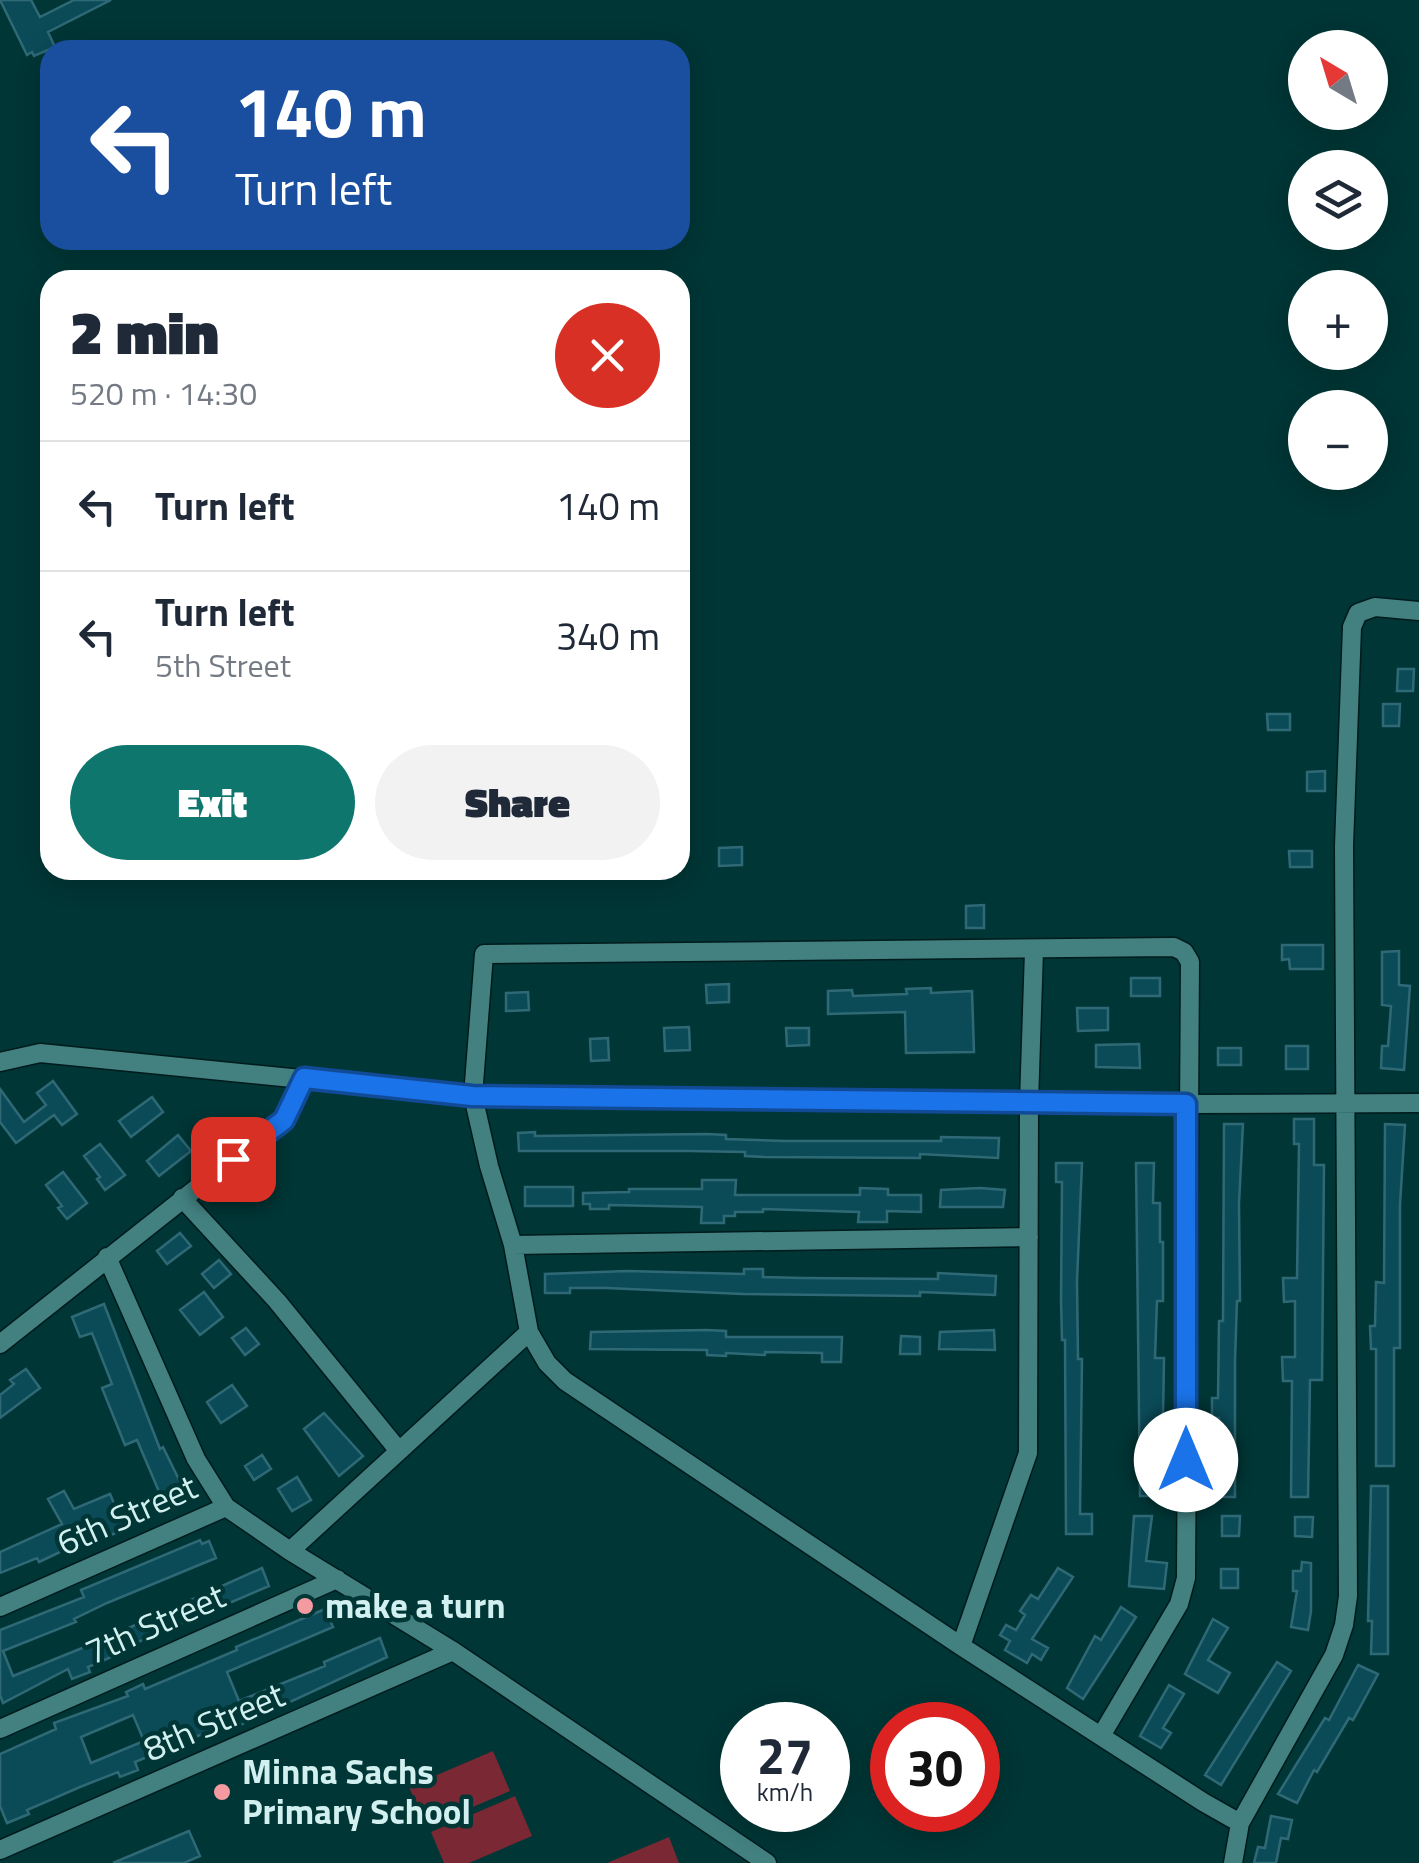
<!DOCTYPE html>
<meta charset="utf-8">
<style>
body{margin:0;font-family:"Titillium Web",sans-serif;background:#f2f2f3;color:#1f2937;height:100vh;display:flex;flex-direction:column;font-size:38px;white-space:nowrap}
*{box-sizing:border-box;margin:0}
p{font-size:32px;color:#747a83}
.icon{flex:none;width:55px;height:55px;fill:none;stroke:currentColor;stroke-width:2;stroke-linecap:round;stroke-linejoin:round}
.map{position:relative;flex:1;overflow:hidden}
.panel{position:absolute;left:40px;top:270px;width:650px;height:610px;display:flex;flex-direction:column;background:#fff;border-radius:30px;box-shadow:0 5px 25px #0003}
.panel>*{flex:none}
.hud{position:absolute;left:40px;top:40px;width:650px;height:210px;border-radius:30px;box-shadow:0 5px 25px #0003;background:#1a4fa0;color:#fff;overflow:hidden}
.needle{width:65px;rotate:322deg}
.tools{position:absolute;left:1288px;top:30px;display:grid;gap:20px}
.tools a{display:grid;place-items:center;width:100px;height:100px;border-radius:50%;background:#fff;box-shadow:0 5px 25px #0003;font-size:50px}
.speed{position:absolute;left:720px;top:1702px;display:flex;gap:20px;font-size:50px;font-weight:700;text-align:center}
.speed>*{display:grid;place-content:center;width:130px;height:130px;border-radius:50%;background:#fff;box-shadow:0 5px 25px #0003;line-height:1}
.speed small{font-size:25px;font-weight:400}
.speed .limit{border:15px solid #d22;background:#fff;color:#111}
.pin{position:absolute;display:grid;place-items:center;width:85px;height:85px;color:#fff;margin:-42px;border-radius:20px;box-shadow:0 5px 15px #0006}
.me{position:absolute;width:110px;margin:-55px;rotate:0deg;stroke-linejoin:round;filter:drop-shadow(0 0 8px #0008)}
.turn{display:flex;align-items:center;gap:35px;height:210px;padding:0 30px;font-size:45px}
.turn .icon{width:130px;height:130px;stroke-width:2.5}
.turn b{display:block;font-size:70px;line-height:85px}
.round{display:grid;place-items:center;flex:none;width:105px;height:105px;border-radius:52px;background:#f2f2f3}
.summary{display:flex;align-items:center;justify-content:space-between;height:170px;padding:0 30px}
h1{font-size:60px;font-weight:800;line-height:75px}
.button{display:flex;gap:20px;margin-top:auto;padding:20px 30px}
.button a{flex:1;height:115px;border-radius:60px;background:#0f766e;color:#fff;font-size:40px;font-weight:800;line-height:115px;text-align:center}
.button a+a{background:#f2f2f3;color:#1f2937}
ul{padding:0;list-style:none}
li{display:flex;align-items:center;gap:30px;height:130px;padding:0 30px;border-top:2px solid #e0e1e3}
li div{flex:1}
li b{display:block;font-size:38px}
li em{font-style:normal}
.map>svg:first-child{display:block}
.green{fill:#7a2834}
.building{fill:#0b4b58;stroke:#2f6976;stroke-width:2.5;fill-rule:evenodd}
.lines{fill:none;stroke-linecap:round;stroke-linejoin:round}
.minor-casing{stroke:#001b1c;stroke-width:21}
.minor{stroke:#438080;stroke-width:18}
.route-casing{stroke:#114b97;stroke-width:25}
.route{stroke:#1a73e8;stroke-width:18}
.poi-dot{fill:#f49aa1;stroke:#013636;stroke-width:4}
.labels{text-anchor:middle;stroke-width:9;stroke-linejoin:round;paint-order:stroke}
.street-label{font-size:35px;fill:#d2f0ef;stroke:#013636}
.poi-label{font-size:35px;font-weight:bold;fill:#d2f0ef;stroke:#013636;text-anchor:start}
</style>
<div class="map">
<svg width="1419" height="1863" viewBox="0 0 1419 1863">
<rect width="100%" height="100%" fill="#013636"/>
<path class="green" d="M493,1751L510,1791L426,1827L409,1787Z
M515,1796L532,1836L469,1863H444L431,1832Z
M669,1837L679,1863H607Z"/>
<path class="building" d="M0,0H31L40,17L74,0H111L48,32L55,47L34,56L32,52L27,55Z
M1398,669H1414L1413,691H1397Z
M1383,704H1400L1399,726H1383Z
M1267,714H1290V730H1268Z
M1325,771V791H1307V772Z
M742,847V865L719,866V848Z
M1289,851H1312V867H1290Z
M984,905V928H966V906Z
M1282,945H1323V969H1290L1289,959L1282,960Z
M1399,951V985L1410,986L1404,1070L1381,1068L1382,1046H1388L1391,1006L1382,1005V952Z
M1131,978H1160V996H1131Z
M729,984V1002L707,1003L706,985Z
M931,988V993L972,991L974,1052L906,1053L905,1012L828,1014V991L852,990L853,996L907,994L906,989Z
M528,992L529,1010L506,1011V993Z
M1077,1008H1108V1030L1078,1031Z
M689,1027L690,1050L665,1051L664,1028Z
M786,1028H809V1045L787,1046Z
M608,1038L609,1060L591,1061L590,1039Z
M1139,1044L1140,1068L1096,1067V1045Z
M1286,1046H1308V1069H1286Z
M1218,1048H1241V1065H1218Z
M53,1081L77,1114L62,1125L54,1115L16,1143L0,1122V1089L24,1122L46,1105L37,1093Z
M152,1097L163,1112L131,1137L119,1121Z
M1294,1119H1314V1165H1324L1322,1380H1310L1308,1497H1291L1292,1381H1283L1282,1357H1295V1301L1284,1302L1283,1278H1297L1299,1144H1294Z
M1224,1124H1243L1239,1204L1240,1301H1237L1235,1360V1497H1210V1477H1217L1219,1418H1212V1398H1218L1219,1321H1223Z
M1385,1124L1405,1125L1400,1204V1348H1394V1466H1376V1349H1371L1370,1326H1375L1376,1282L1384,1283Z
M535,1132V1136L707,1134L726,1135V1139L786,1141H941V1137L999,1138L998,1158L920,1154V1158L764,1157L745,1156V1152L688,1151H519L518,1133Z
M178,1135L191,1151L159,1176L147,1161Z
M100,1144L125,1175L105,1190L97,1179L100,1177L84,1156Z
M1056,1163H1082L1077,1281L1078,1359H1082L1080,1514H1092V1534H1066L1065,1340H1062L1061,1300L1062,1182H1056Z
M1136,1163H1154L1153,1203H1160V1242H1163V1301H1157L1155,1358H1164L1163,1418H1156L1154,1477H1157V1496H1140Z
M63,1172L87,1203L67,1219L58,1208L62,1206L46,1185Z
M702,1180H736L735,1195H860V1188L888,1189V1195H921V1212L887,1211V1222H858L859,1212L763,1209V1212H735V1216H724V1223H701L702,1207L609,1205V1209H590V1204H583V1193L629,1192V1189H702Z
M525,1187H573V1206H525Z
M980,1188L1005,1190L1003,1207H940L941,1190Z
M180,1233L191,1246L167,1264L157,1251Z
M219,1260L231,1274L214,1288L202,1274Z
M744,1269H763V1277L802,1278L938,1279V1273L996,1276L995,1295L920,1292V1296L743,1294L606,1288H570V1293H545V1274L627,1271L744,1274Z
M204,1292L223,1317L200,1335L180,1310Z
M104,1304L160,1449L163,1447L188,1498L166,1508L137,1440L125,1445L102,1388L112,1384L92,1333L80,1337L72,1317Z
M246,1328L259,1344L245,1355L232,1338Z
M707,1330L726,1331V1337H842L841,1362H822V1353L765,1352V1355L726,1353V1356L707,1355V1350L590,1349L591,1332Z
M994,1330L995,1350L939,1349L940,1332Z
M901,1336L920,1337V1354H900Z
M26,1369L40,1388L0,1418V1395L14,1384L10,1380Z
M232,1385L247,1406L221,1423L207,1402Z
M324,1413L363,1456L339,1476L304,1429Z
M262,1455L271,1469L254,1480L245,1466Z
M297,1477L311,1500L292,1511L278,1489Z
M1371,1486H1388V1654H1371L1372,1621H1368Z
M64,1491L74,1509L110,1494L125,1529L104,1538L102,1532L39,1562L37,1558L0,1573V1552L62,1524L48,1499Z
M1134,1516H1152L1146,1561L1167,1563L1164,1589L1129,1586Z
M1222,1516H1240L1239,1536H1222Z
M1295,1517H1313L1312,1537L1295,1536Z
M200,1540L202,1544L209,1541L216,1558L107,1603L74,1619L76,1622L3,1651L13,1676L102,1640L262,1568L269,1586L124,1648L125,1651L88,1667L90,1672L72,1679L68,1669L3,1703L0,1695V1630L84,1597L81,1590Z
M1302,1562L1311,1563V1611L1308,1630L1291,1627L1297,1591H1293V1571H1301Z
M1058,1568L1073,1577L1032,1639L1048,1648L1041,1660L1032,1654L1027,1663L1005,1650L1010,1641L1000,1635L1006,1625L1016,1630L1025,1615L1020,1611L1031,1595L1038,1599Z
M1221,1569H1238V1588H1221Z
M1121,1607L1136,1617L1083,1699L1067,1688L1095,1636L1101,1640Z
M325,1609L333,1627L227,1672L239,1701L325,1666L324,1662L380,1638L387,1657L227,1731L224,1725L135,1762L138,1770L120,1777L118,1772L80,1787L27,1810L29,1814L7,1823L0,1806V1754L56,1729L54,1723L128,1696L126,1692L143,1684L145,1689L237,1650L236,1647ZM133,1715L144,1741L91,1763L81,1737Z
M1213,1619L1228,1628L1208,1660L1230,1673L1218,1693L1185,1674Z
M1277,1662L1291,1671L1221,1785L1205,1775Z
M1358,1665L1378,1674L1353,1720L1349,1718L1317,1772L1314,1770L1297,1803L1278,1794L1325,1718L1329,1720Z
M1169,1685L1184,1694L1163,1728L1171,1733L1161,1748L1140,1736Z
M1271,1816L1292,1820L1288,1839L1281,1838L1276,1863H1254L1258,1847L1265,1848Z
M189,1831L200,1856L184,1863H113Z"/>
<g class="lines">
<defs>
<path id="minor" d="M0,1062L40,1053L473,1096L1186,1104L1419,1103
M182,1198L277,1301L399,1451
M513,1245L1029,1237
M107,1257L196,1459L226,1507L290,1551L453,1651L767,1863
M0,1344L284,1119L304,1078
M290,1551L529,1332
M0,1607L226,1507
M961,1646L1028,1453L1029,1102L1034,951
M0,1729L337,1579
M1101,1736L1179,1604L1186,1578L1190,962L1184,952L1174,947L484,954L473,1096L489,1166L513,1245L529,1332L547,1363L565,1381L961,1646L1203,1802L1240,1823
M0,1850L453,1651
M1233,1863L1240,1823L1334,1655L1344,1625L1348,1596L1344,846L1352,627L1358,613L1375,607L1419,611"/>
</defs>
<use href="#minor" class="minor-casing"/>
<use href="#minor" class="minor"/>
</g>
<g class="lines">
<defs>
<path id="route" d="M233,1159L284,1120L304,1078L472,1096L1186,1104V1460"/>
</defs>
<use href="#route" class="route-casing"/>
<use href="#route" class="route"/>
</g>
<g class="poi-dot">
<circle cx="305" cy="1606" r="10"/>
<circle cx="222" cy="1792" r="10"/>
</g>
<g class="labels">
<g class="street-label">
<text transform="translate(127 1515) rotate(-24)" y="12">6th Street</text>
<text transform="translate(155 1624) rotate(-24)" y="12">7th Street</text>
<text transform="translate(214 1722) rotate(-23)" y="12">8th Street</text>
</g>
<g class="poi-label">
<text x="325" y="1618">make a turn</text>
<text x="242" y="1784">Minna Sachs<tspan x="242" dy="40">Primary School</tspan></text>
</g>
</g>
</svg>
<div class="tools">
<a><svg class="needle" viewBox="-14 -14 28 28"><path d="M0-13l5 13h-10z" fill="#e53935"/><path d="M0 13l5-13h-10z" fill="#747a83"/></svg></a>
<a><svg class="icon" aria-label="layers" viewBox="0 0 24 24"><path d="M12 4l9 5-9 5-9-5zM3 14l9 5 9-5"/></svg></a>
<a>+</a>
<a>−</a>
</div>
<div class="speed"><div>27<small>km/h</small></div><div class="limit">30</div></div>
<div class="pin" style="left:233px;top:1159px;background:#d93025"><svg class="icon" aria-label="arrive" viewBox="0 0 24 24"><path d="M6 21V4h12l-3 4 3 4H6"/></svg></div>
<svg class="me" style="left:1186px;top:1460px" viewBox="-20 -20 40 40"><circle r="19" fill="#fff"/><path d="M0-13L10 11 0 6-10 11z" fill="#1a73e8"/></svg>
<div class="hud">
<div class="turn"><svg class="icon" aria-label="left" viewBox="0 0 24 24"><path d="M17 20v-9H6M10 6l-5 5 5 5"/></svg><div><b>140 m</b>Turn left</div></div>
</div>
<section class="panel">
<div class="summary"><div><h1>2 min</h1><p>520 m · 14:30</p></div><a class="round" style="background:#d93025;color:#fff"><svg class="icon" aria-label="close" viewBox="0 0 24 24"><path d="M6 6l12 12M18 6L6 18"/></svg></a></div>
<ul>
<li><svg class="icon" aria-label="left" viewBox="0 0 24 24"><path d="M17 20v-9H6M10 6l-5 5 5 5"/></svg><div><b>Turn left</b></div><em>140 m</em></li>
<li><svg class="icon" aria-label="left" viewBox="0 0 24 24"><path d="M17 20v-9H6M10 6l-5 5 5 5"/></svg><div><b>Turn left</b><p>5th Street</p></div><em>340 m</em></li>
</ul>
<div class="button"><a>Exit</a><a>Share</a></div>
</section>
</div>
